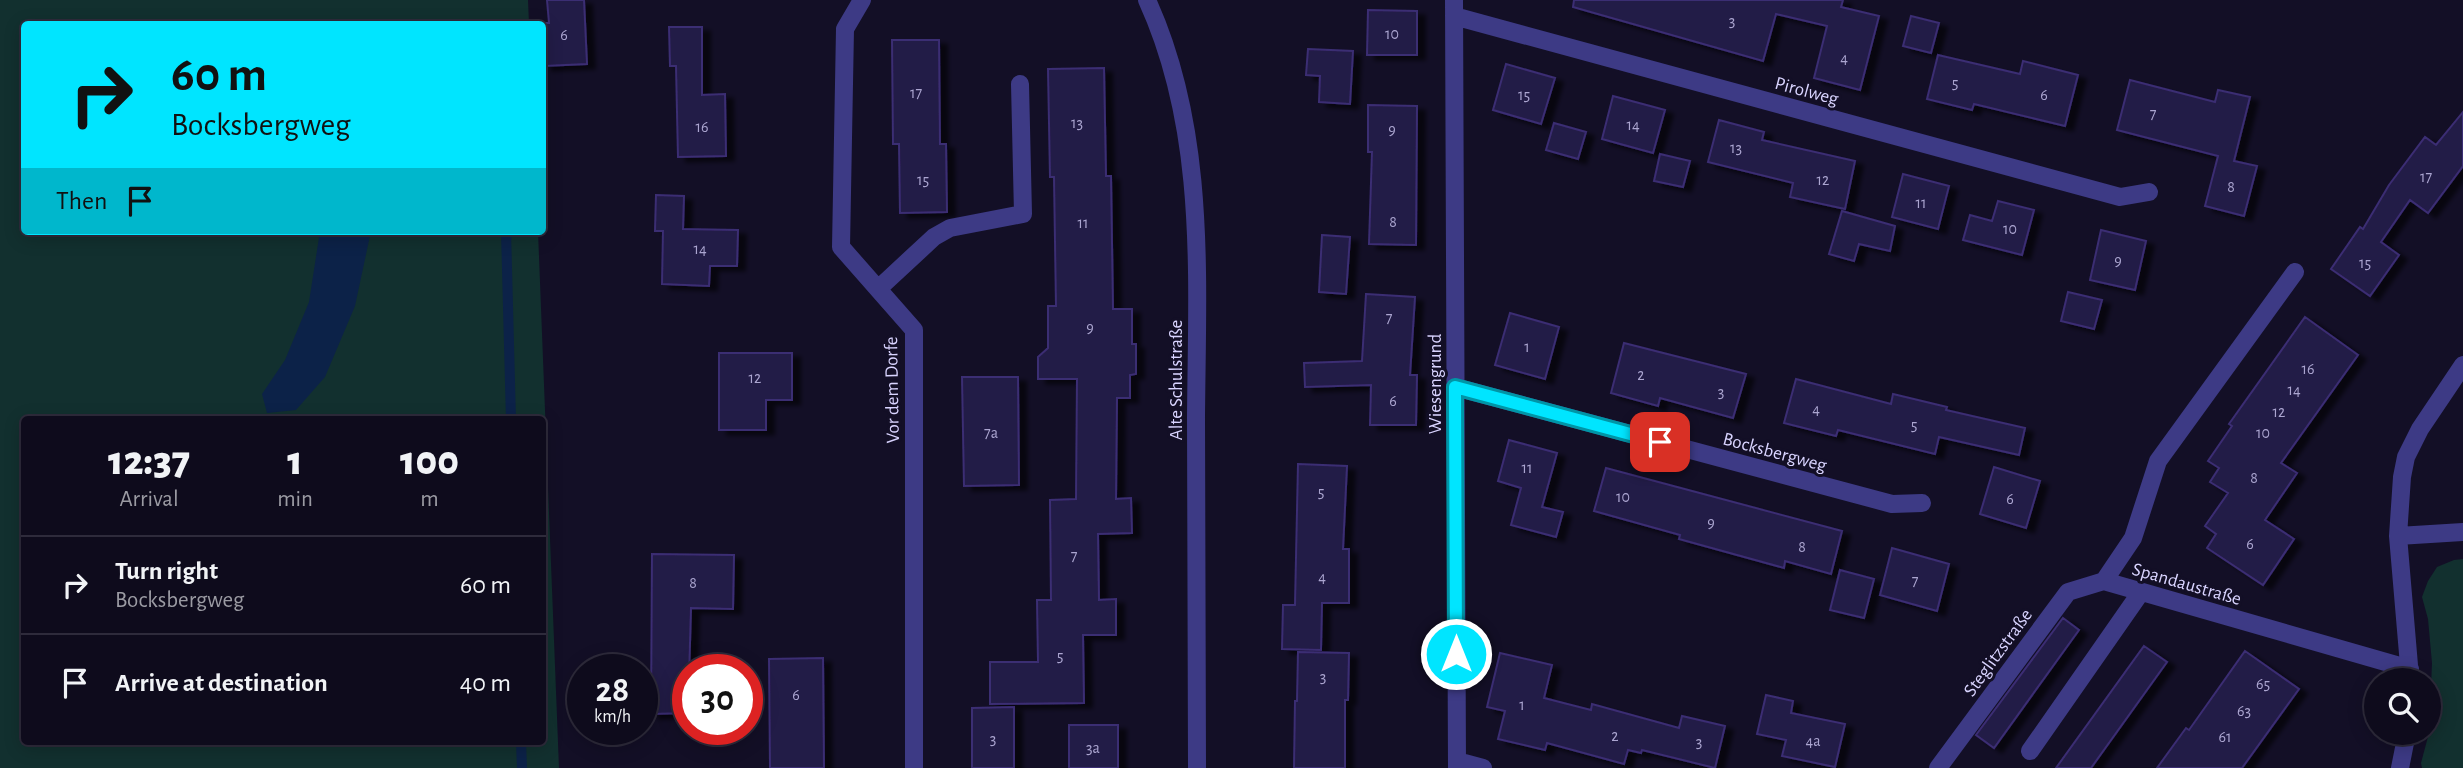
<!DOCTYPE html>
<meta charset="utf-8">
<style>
body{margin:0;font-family:"Alegreya Sans",sans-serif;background:#1c1929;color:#f1f3f6;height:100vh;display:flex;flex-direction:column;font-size:26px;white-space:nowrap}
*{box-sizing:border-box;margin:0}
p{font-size:23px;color:#9b9ba3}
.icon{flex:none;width:38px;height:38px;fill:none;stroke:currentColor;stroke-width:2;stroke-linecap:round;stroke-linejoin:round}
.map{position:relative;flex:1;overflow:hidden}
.sheet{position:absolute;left:21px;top:416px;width:525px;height:329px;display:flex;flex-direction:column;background:#0e0b1c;border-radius:7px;box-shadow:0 4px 18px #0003,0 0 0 2px #2e2b3b}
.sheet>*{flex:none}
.hud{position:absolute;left:21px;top:21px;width:525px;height:214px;border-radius:7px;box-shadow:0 4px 18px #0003,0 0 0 2px #2e2b3b;background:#00e5ff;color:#111;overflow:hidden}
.tools{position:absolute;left:2364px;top:668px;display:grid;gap:14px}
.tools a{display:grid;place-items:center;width:77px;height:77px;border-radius:50%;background:#0e0b1c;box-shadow:0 4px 18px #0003,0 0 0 2px #2e2b3b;font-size:35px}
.speed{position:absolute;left:567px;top:654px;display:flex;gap:14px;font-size:35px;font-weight:700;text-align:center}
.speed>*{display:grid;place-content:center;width:91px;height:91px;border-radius:50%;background:#0e0b1c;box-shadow:0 4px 18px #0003,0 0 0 2px #2e2b3b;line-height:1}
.speed small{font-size:18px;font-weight:400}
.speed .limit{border:10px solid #d22;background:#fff;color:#111}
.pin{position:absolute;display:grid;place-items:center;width:60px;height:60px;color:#fff;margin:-30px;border-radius:14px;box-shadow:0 4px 10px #0006}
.me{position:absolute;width:77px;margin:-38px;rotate:0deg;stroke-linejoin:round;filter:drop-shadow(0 0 5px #0008)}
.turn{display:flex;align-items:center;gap:24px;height:147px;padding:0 35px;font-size:32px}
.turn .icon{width:91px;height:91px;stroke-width:2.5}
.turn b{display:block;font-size:49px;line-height:60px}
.then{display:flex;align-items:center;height:66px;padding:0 35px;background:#0003;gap:14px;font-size:26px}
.eta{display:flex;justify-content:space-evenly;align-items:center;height:119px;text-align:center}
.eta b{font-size:42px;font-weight:800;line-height:49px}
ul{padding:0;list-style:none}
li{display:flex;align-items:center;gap:21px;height:98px;padding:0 35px;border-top:2px solid #2e2b3b}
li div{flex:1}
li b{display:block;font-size:26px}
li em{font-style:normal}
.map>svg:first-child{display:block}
.green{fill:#12302f;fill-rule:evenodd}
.water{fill:#0c2248}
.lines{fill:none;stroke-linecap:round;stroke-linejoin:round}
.stream{stroke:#0c2248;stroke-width:10}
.building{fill:#241b47;stroke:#3b2d73;stroke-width:2;filter:url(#shadow)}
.minor{stroke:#3d3a85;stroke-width:18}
.route-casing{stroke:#0095a6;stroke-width:18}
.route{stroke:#00e5ff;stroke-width:12}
.labels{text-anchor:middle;stroke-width:6;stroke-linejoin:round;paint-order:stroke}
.number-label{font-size:16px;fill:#aca6d1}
.street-label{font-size:19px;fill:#d9d4ff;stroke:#130f26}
</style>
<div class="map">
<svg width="2463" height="768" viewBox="0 0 2463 768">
<defs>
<filter id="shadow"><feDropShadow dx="8" dy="4.5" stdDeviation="2" flood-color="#0009"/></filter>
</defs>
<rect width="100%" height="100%" fill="#130f26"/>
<path class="green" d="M0,0H528L529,24H24V231H538L559,768H0ZM24,420H542V742H24Z
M2463,559V768H2422L2421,763L2429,733L2432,663L2428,619L2422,597L2428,581L2437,567L2454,560Z"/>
<path class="water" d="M320,231H371L355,306L325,377L296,410L267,413L262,394L285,360L309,302Z"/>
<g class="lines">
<path class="stream" d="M506,231L511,420
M521,742L522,768"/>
</g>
<path class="building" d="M547,0H584L587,64L544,66L541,23H549Z
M1574,0H1843L1841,7L1879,16L1860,90L1814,78L1827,26L1776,14L1763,61L1573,7Z
M1368,10L1417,11V55H1367Z
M1911,16L1939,23L1931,53L1903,46Z
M669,27H702V95L725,94L726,156L678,157L676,66H670Z
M892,40H939L940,144H946L947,212L900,213L899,144H893Z
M1308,49L1353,51L1350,104L1319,102L1320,76L1306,75Z
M1938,55L2020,74L2023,61L2078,75L2065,126L1974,104L1972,110L1927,99Z
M1506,64L1555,78L1541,124L1493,110Z
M1104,68L1106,176H1111L1113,309H1132V344H1136V374L1130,375V398H1117L1116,499L1131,498L1132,533L1098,534L1099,600L1116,599V635H1083L1084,703L990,704V662H1038L1037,600H1051L1050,500L1076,499L1077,379H1038V357L1048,348V306H1056L1054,177H1050L1048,69Z
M2130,80L2215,102L2218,90L2250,97L2234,161L2257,166L2244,216L2205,206L2218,156L2117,130Z
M1613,96L1665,110L1653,153L1602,139Z
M1368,105L1417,106L1416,245L1369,244L1372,152H1368Z
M2463,112V166L2428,213L2410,200L2381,242L2399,255L2370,296L2331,269L2360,227L2363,229L2389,185L2425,137L2436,145Z
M1719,120L1764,132L1762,140L1855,161L1845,209L1790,197L1793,183L1708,162Z
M1554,123L1586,132L1578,159L1546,150Z
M1660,154L1690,161L1683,187L1654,181Z
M1903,174L1949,186L1938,229L1892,217Z
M656,195L684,196L683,229L738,230L737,266H710L709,286L662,284L663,231H655Z
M1998,201L2034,210L2022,255L1963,240L1970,215L1992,221Z
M1842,211L1895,226L1890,251L1859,244L1854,261L1829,254Z
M2101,230L2146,241L2135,290L2090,280Z
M1322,235L1350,237L1346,294L1319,292Z
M2068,292L2102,300L2094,329L2061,321Z
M1366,294L1415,297L1410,375H1417L1416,425H1370L1371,385L1305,387L1304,363L1362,361Z
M1510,313L1559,327L1545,379L1495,365Z
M2305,317L2358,355L2281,463L2297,473L2265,520L2294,539L2263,585L2207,548L2216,534L2205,526L2228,493L2210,482L2219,468L2208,461L2232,426L2229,424Z
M1624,343L1746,374L1733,418L1660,398L1658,406L1611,393Z
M719,353H792V400H766V430H719Z
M962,377H1018L1019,485L964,486Z
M1796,379L1891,404L1893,394L1947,407L1946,410L2025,428L2019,455L1939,437L1935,454L1838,430L1836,436L1784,423Z
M1509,440L1557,453L1542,507L1563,512L1556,537L1511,525L1521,488L1498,481Z
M1298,464L1347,466L1343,549H1349V603H1322L1321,650L1282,649L1283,605H1295Z
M1994,467L2040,481L2026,528L1980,514Z
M1606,468L1842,531L1831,574L1785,561L1784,568L1679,539L1680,535L1594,511Z
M1892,548L1949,564L1937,611L1880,595Z
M652,554L734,555L733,609L691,608L688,713L651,714Z
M1840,570L1874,579L1864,618L1830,610Z
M2063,618L2079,630L1994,748L1976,735Z
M2144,646L2167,662L2091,768H2056Z
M2245,651L2299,689L2242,768H2157L2186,728L2189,730Z
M1298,652L1349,653L1348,700H1345V768H1294L1295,701H1297Z
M1500,653L1552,665L1544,698L1591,710L1592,704L1679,728L1682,716L1725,726L1715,768L1642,750L1641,753L1628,750L1624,764L1547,743L1545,750L1498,739L1505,711L1487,707Z
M823,658L824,768H770L769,659Z
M1766,695L1793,701L1791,713L1845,724L1835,767L1782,756L1786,740L1757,734Z
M1014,707V768H972V708Z
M1069,725H1118V768H1069Z"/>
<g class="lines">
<path class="minor" d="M862,0L845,29L841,247L914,330V768
M1147,0C1207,131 1197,277 1196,418C1196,534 1196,651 1197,768
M1454,0L1457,768
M1454,16L2120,197L2149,192
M2295,272L2158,461L2133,538L2104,581L2410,669
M878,289L934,237L950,228L1023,214L1020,84
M1455,387L1892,504L1922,503
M2398,536L2463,532
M2410,677L2398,536L2402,477L2406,457L2420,429L2463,365
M2030,751L2141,592
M1457,761L1483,768
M1938,768L2068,592L2104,581
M2400,768L2407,733"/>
</g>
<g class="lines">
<defs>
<path id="route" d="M1456,654L1455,387L1660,442"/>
</defs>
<use href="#route" class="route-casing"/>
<use href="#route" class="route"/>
</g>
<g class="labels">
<g class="number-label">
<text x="1732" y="26">3</text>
<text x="1392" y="39">10</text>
<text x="564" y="40">6</text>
<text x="1844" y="63">4</text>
<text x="1955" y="88">5</text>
<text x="916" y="98">17</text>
<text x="1524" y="100">15</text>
<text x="2044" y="100">6</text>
<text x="2153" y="119">7</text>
<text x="1077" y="128">13</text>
<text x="1633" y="130">14</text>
<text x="702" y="132">16</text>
<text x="1392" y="135">9</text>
<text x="1736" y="153">13</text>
<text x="2426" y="182">17</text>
<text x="923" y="185">15</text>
<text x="1823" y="185">12</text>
<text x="2231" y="192">8</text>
<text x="1921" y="208">11</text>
<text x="1393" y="227">8</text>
<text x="1083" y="228">11</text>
<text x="2010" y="234">10</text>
<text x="700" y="254">14</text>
<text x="2118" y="266">9</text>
<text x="2365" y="268">15</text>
<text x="1389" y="323">7</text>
<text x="1090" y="333">9</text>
<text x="1527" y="352">1</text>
<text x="2308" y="374">16</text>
<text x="1641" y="380">2</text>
<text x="755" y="383">12</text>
<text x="2294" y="395">14</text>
<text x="1721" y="397">3</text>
<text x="1393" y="406">6</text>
<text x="1816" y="414">4</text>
<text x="2279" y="417">12</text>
<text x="1914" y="430">5</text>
<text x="991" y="438">7a</text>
<text x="2263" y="438">10</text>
<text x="1527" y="473">11</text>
<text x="2254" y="483">8</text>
<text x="1321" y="497">5</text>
<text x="1623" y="502">10</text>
<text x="2010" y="504">6</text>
<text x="1711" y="528">9</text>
<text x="2250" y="549">6</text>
<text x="1802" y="552">8</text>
<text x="1074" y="561">7</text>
<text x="1322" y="582">4</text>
<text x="1915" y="586">7</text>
<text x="693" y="588">8</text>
<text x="1060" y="661">5</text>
<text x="1323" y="682">3</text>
<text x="2263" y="689">65</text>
<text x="796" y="700">6</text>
<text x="1522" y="710">1</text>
<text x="2244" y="716">63</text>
<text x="1615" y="741">2</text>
<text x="2225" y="742">61</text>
<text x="993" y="744">3</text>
<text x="1813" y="746">4a</text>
<text x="1699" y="747">3</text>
<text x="1093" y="753">3a</text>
</g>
<g class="street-label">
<text transform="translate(1807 90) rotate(15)" y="7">Pirolweg</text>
<text transform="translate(1175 380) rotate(-90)" y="7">Alte Schulstraße</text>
<text transform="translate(1434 384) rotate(-90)" y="7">Wiesengrund</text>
<text transform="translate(891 390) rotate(-91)" y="7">Vor dem Dorfe</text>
<text transform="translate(1775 451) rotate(15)" y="7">Bocksbergweg</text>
<text transform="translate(2187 583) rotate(16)" y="7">Spandaustraße</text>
<text transform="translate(1997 652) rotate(-54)" y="7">Steglitzstraße</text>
</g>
</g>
</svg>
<div class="tools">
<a><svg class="icon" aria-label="search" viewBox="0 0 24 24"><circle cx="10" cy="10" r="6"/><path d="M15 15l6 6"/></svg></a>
</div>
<div class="speed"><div>28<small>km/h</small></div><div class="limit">30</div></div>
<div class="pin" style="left:1660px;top:442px;background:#d93025"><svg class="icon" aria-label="arrive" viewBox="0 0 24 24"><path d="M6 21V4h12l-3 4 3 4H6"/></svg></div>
<svg class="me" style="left:1456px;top:654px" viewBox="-20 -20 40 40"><circle r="17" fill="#00e5ff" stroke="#fff" stroke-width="3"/><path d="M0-11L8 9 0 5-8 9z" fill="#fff"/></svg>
<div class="hud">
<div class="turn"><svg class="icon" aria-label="right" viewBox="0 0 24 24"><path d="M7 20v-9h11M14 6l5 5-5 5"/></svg><div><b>60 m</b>Bocksbergweg</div></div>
<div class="then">Then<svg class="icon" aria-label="arrive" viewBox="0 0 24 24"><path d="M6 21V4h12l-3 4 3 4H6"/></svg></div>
</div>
<section class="sheet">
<div class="eta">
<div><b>12:37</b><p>Arrival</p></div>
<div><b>1</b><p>min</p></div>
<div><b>100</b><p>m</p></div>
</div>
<ul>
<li><svg class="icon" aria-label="right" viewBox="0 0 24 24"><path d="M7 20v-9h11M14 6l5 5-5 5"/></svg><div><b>Turn right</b><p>Bocksbergweg</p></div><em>60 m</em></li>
<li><svg class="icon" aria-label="arrive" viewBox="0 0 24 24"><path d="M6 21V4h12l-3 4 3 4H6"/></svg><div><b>Arrive at destination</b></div><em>40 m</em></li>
</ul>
</section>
</div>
